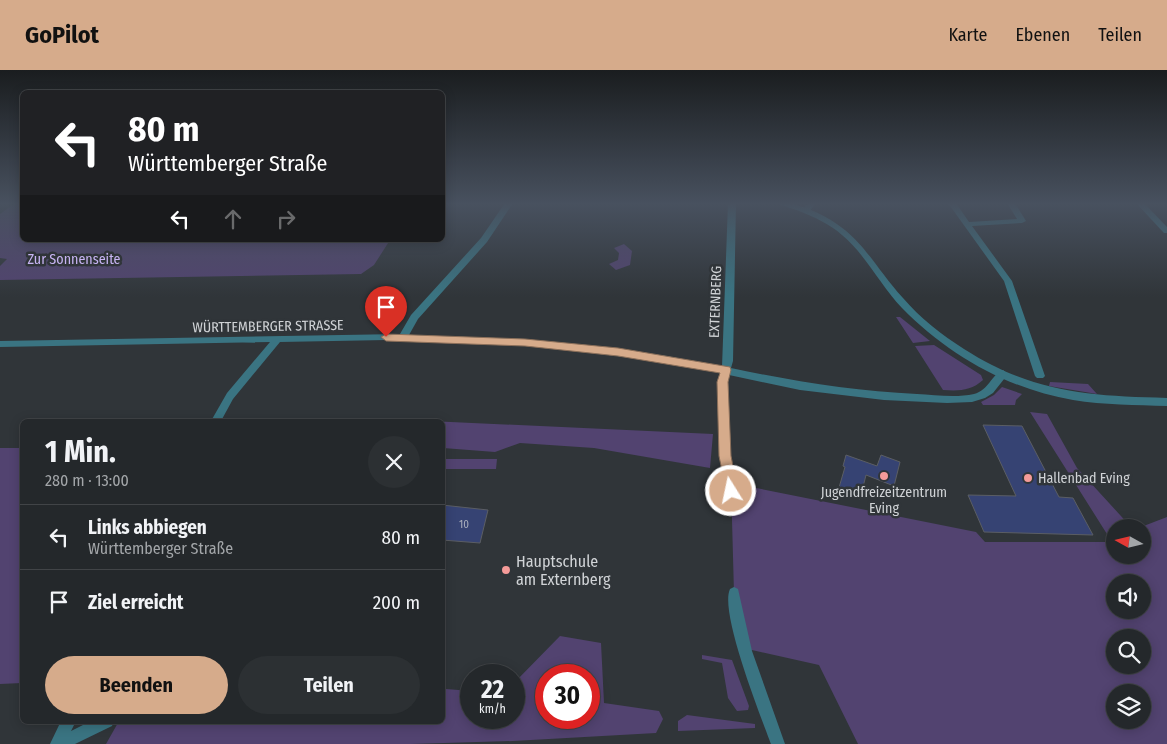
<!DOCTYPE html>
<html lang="de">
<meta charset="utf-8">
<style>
body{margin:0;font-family:"Fira Sans Condensed",sans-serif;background:#2c3033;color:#f1f3f6;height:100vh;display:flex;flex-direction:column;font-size:19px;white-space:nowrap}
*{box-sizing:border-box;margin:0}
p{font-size:16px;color:#a3a6a9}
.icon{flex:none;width:28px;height:28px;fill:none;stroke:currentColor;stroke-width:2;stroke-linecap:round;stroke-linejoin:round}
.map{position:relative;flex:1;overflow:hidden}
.details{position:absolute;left:20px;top:349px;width:425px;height:305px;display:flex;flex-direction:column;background:#24282b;border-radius:8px;box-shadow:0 2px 12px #0003,0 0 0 1px #414447}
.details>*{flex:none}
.hud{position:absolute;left:20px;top:20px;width:425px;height:152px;border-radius:8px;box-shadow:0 2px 12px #0003,0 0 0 1px #414447;background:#202124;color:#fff;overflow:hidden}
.needle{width:32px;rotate:278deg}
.fabs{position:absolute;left:1106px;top:449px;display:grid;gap:10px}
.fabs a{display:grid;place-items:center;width:45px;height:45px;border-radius:50%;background:#24282b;box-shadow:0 2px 12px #0003,0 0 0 1px #414447;font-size:25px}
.speed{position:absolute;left:460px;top:594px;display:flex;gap:10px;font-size:25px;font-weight:700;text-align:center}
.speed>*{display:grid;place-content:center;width:65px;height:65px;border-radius:50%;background:#24282b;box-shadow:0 2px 12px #0003,0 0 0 1px #414447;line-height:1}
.speed small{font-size:12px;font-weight:400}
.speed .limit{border:8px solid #d22;background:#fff;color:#111}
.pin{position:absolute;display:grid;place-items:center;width:42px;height:42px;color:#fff;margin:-51px -21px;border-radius:50% 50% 50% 0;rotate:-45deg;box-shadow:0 0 5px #0007}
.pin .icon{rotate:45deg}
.me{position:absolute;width:55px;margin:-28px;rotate:350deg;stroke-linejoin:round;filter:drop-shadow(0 0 4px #0008)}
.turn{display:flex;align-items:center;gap:18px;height:105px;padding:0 25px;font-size:22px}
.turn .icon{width:65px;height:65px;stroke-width:2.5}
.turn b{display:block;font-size:35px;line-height:42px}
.lanes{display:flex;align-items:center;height:48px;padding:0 25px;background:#0003;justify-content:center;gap:25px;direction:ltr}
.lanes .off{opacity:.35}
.round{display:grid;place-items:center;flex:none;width:52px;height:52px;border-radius:26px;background:#2c3033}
.head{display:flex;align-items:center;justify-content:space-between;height:85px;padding:0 25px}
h1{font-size:30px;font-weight:700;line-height:38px}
.button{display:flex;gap:10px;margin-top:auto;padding:10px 25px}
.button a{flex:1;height:58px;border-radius:30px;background:#d6ab8b;color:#111;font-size:20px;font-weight:700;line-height:58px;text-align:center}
.button a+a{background:#2c3033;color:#f1f3f6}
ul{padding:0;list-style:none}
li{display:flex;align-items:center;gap:15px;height:65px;padding:0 25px;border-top:1px solid #414447}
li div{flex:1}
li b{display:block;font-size:19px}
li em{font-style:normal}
header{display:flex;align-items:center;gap:30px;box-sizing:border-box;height:70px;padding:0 25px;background:#d6ab8b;color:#111}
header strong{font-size:24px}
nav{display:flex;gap:28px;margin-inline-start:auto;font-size:18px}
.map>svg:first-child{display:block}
.green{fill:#524370;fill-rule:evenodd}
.building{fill:#364373;stroke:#5b5e64}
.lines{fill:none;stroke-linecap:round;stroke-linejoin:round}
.minor{fill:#3a7482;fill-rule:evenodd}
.tertiary{fill:#3a7482;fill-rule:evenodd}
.route{fill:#d6ab8b;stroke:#8b6f5a}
.poi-dot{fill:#f59b99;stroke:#303539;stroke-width:2}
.labels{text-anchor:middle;stroke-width:5;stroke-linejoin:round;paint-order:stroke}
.number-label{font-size:11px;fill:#aaafbd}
.park-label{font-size:14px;fill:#c7b4f3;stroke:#303539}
.street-label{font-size:14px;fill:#d0d3d6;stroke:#303539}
.poi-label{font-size:14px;fill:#d0d3d6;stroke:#303539;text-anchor:start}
.near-poi-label{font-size:16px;fill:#d0d3d6;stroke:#303539;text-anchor:start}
</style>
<header>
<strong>GoPilot</strong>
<nav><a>Karte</a><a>Ebenen</a><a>Teilen</a></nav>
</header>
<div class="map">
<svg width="1167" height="674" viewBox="0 0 1167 674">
<rect width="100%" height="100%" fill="#303539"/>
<path class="green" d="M15,133H22V170H390L374,195L361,204L0,210V196L7,189L0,188V144Z
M624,174L632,181L630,195L616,200L609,194L618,190L619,183L614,178Z
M896,247H900L930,271L913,273Z
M934,275L981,305L983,310C971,321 959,321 943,320L915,276Z
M1050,312L1088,314L1097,324L1049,316Z
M1002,317L1022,324L1016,330L1015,335H983L981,332L994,325Z
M1030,342L1047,344L1077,398L1131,457L1115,458V485H1142L1141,457L1167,447V674H858L819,595L743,578L734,523L731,413L976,462L985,472H1112ZM1115,512H1142V540H1115ZM1115,568H1142V595H1115ZM1115,622H1142V650H1115Z
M386,349L713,364L710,398L594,378L520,373L495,382L443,378L442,351H376Z
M0,378H22V613L0,614Z
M443,389H497L496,399H443Z
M560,566L601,573L604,633L659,641L663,649L656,663L513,671L411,674H106L119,651H442L443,620L446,619L471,621V648H514V613ZM546,605H589V648H546Z
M702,585L732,590L749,636L748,640L737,641L728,628L722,593L702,589Z
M687,645L755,654V658L678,661V651Z"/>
<path class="building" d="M983,355L1022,356L1059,427L1073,428L1093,465L984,462L968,425L1016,426Z
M846,385L877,396L881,385L900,392L894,416L866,405L860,429L838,421L845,397L843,396Z
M442,435L488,440L480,473L442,470Z"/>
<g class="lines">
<path class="minor" d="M505,133H513L487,172L418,249L409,265L525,269L667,286L722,297L728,133H736L733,291L731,298C793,311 854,321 917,324C935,325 956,328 974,324C989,320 991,305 1003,300L1008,304L993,323L985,328L972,332L947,333L884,330L800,320L729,305L728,312L730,386L737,421L735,424L731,426L727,424L725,421L720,386L718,312L720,303L667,292L525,275L387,270L280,272L233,329L221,351H211L227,323L270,272L0,277V271L400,264L411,245L481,168Z
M808,133H816L809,142H803L802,140Z
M948,133H956L969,152L1017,149L1007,133H1015L1026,151L1022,153L972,156L1012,211L1045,306L1043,308H1037L1035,306L1004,211Z
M1136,133H1144L1167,157V163H1164Z
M734,517L738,519L752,581L785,674H771C761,647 719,542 730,519Z
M61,651H76L71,661L91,651H114L112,656L75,674H50Z"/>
<path class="tertiary" d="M778,133C790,132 800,136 811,140C861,161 870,192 903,228C920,248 942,265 964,279C1033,323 1088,326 1167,328V336C1136,335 1104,335 1073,330C1008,319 948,285 902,238C880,215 866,185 842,165C830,154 814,147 799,141C792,138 784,137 778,133Z"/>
</g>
<linearGradient id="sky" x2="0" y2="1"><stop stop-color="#1a1d1f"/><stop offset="0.59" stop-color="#48515f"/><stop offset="1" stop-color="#48515f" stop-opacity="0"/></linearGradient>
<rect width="1167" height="227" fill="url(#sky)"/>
<path class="route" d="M386,264L525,269L618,278L730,297L731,300L728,312L731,386L738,421L731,426L727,425L719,386L717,312L720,303L618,286L525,276L386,271L381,267Z"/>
<g class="poi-dot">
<circle cx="884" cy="406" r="5"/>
<circle cx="1028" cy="408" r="5"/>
<circle cx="506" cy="500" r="5"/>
</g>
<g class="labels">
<g class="number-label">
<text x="464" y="458">10</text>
</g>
<g class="park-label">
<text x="74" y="194">Zur Sonnenseite</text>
</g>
<g class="street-label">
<text transform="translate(715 232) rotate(-88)" y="5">EXTERNBERG</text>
<text transform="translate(268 256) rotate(-1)" y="5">WÜRTTEMBERGER STRASSE</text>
</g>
<g class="poi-label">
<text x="1038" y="413">Hallenbad Eving</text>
<text x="884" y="427" text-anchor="middle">Jugendfreizeitzentrum<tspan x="884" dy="16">Eving</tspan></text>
</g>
<g class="near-poi-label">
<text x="516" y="497">Hauptschule<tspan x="516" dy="18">am Externberg</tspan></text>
</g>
</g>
</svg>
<div class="fabs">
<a><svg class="needle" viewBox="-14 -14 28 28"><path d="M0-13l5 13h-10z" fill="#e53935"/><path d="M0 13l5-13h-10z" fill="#a3a6a9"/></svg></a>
<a><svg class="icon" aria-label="sound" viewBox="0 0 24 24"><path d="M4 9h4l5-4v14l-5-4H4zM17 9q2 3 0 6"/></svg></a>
<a><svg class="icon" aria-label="search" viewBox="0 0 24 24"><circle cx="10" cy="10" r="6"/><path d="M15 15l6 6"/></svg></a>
<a><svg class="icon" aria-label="layers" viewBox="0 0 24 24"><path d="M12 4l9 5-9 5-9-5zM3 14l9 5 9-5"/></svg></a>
</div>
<div class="speed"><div>22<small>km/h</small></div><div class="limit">30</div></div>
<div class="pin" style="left:386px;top:267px;background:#d93025"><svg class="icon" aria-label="arrive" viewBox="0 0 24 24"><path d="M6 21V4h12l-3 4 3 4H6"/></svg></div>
<svg class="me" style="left:731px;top:421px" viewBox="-20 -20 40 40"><circle r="17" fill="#d6ab8b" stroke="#fff" stroke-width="3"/><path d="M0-11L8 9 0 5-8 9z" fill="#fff"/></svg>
<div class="hud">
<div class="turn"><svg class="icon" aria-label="left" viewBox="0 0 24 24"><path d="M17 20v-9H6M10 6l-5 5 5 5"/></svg><div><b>80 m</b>Württemberger Straße</div></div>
<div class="lanes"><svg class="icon" aria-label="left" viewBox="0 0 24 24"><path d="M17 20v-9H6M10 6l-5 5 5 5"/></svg><svg class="icon off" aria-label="ahead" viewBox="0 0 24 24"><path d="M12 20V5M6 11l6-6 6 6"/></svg><svg class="icon off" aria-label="right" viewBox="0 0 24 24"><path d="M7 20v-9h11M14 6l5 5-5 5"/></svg></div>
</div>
<section class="details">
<div class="head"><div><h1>1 Min.</h1><p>280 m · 13:00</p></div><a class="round"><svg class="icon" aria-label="close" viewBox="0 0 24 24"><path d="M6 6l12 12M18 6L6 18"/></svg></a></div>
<ul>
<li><svg class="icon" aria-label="left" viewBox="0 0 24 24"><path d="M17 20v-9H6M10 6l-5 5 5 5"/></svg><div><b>Links abbiegen</b><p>Württemberger Straße</p></div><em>80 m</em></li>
<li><svg class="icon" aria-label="arrive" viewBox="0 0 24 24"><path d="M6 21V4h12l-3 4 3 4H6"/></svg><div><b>Ziel erreicht</b></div><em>200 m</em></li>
</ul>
<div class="button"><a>Beenden</a><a>Teilen</a></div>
</section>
</div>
